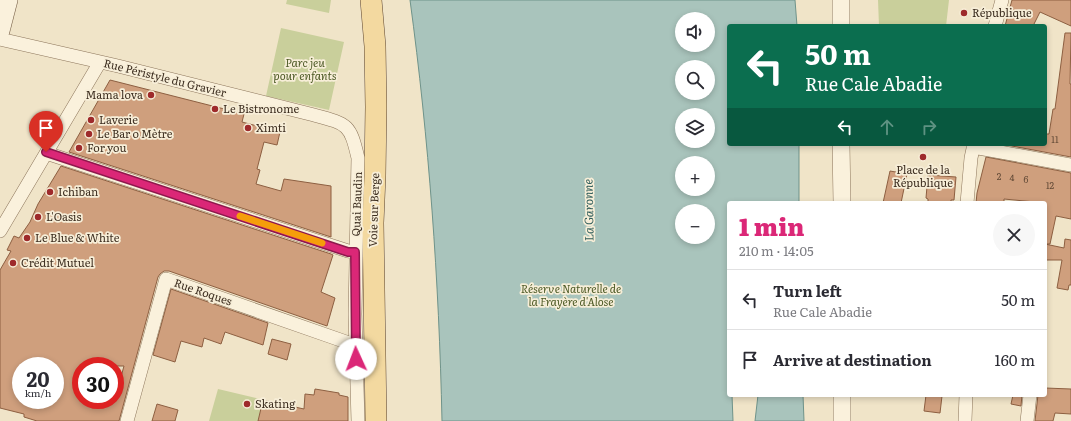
<!DOCTYPE html>
<meta charset="utf-8">
<style>
body{margin:0;font-family:Literata,serif;background:#f7f7f7;color:#2b2b33;height:100vh;display:flex;flex-direction:column;font-size:15px;white-space:nowrap}
*{box-sizing:border-box;margin:0}
p{font-size:13px;color:#7c7c81}
.icon{flex:none;width:22px;height:22px;fill:none;stroke:currentColor;stroke-width:2;stroke-linecap:round;stroke-linejoin:round}
.map{position:relative;flex:1;overflow:hidden}
.sheet{position:absolute;left:727px;top:201px;width:320px;height:196px;display:flex;flex-direction:column;background:#fff;border-radius:4px;box-shadow:0 2px 6px #0003}
.sheet>*{flex:none}
.banner{position:absolute;left:727px;top:24px;width:320px;height:122px;border-radius:4px;box-shadow:0 2px 6px #0003;background:#0b6e4f;color:#fff;overflow:hidden}
.controls{position:absolute;left:675px;top:12px;display:grid;gap:8px}
.controls a{display:grid;place-items:center;width:40px;height:40px;border-radius:50%;background:#fff;box-shadow:0 2px 6px #0003;font-size:20px}
.speed{position:absolute;left:12px;top:357px;display:flex;gap:8px;font-size:20px;font-weight:700;text-align:center}
.speed>*{display:grid;place-content:center;width:52px;height:52px;border-radius:50%;background:#fff;box-shadow:0 2px 6px #0003;line-height:1}
.speed small{font-size:10px;font-weight:400}
.speed .limit{border:6px solid #d22;background:#fff;color:#111}
.pin{position:absolute;display:grid;place-items:center;width:34px;height:34px;color:#fff;margin:-41px -17px;border-radius:50% 50% 50% 0;rotate:-45deg;box-shadow:0 0 4px #0007}
.pin .icon{rotate:45deg}
.me{position:absolute;width:44px;margin:-22px;rotate:358deg;stroke-linejoin:round;filter:drop-shadow(0 0 3px #0008)}
.turn{display:flex;align-items:center;gap:14px;height:84px;padding:0 12px;font-size:18px}
.turn .icon{width:52px;height:52px;stroke-width:2.5}
.turn b{display:block;font-size:28px;line-height:34px}
.lanes{display:flex;align-items:center;height:38px;padding:0 12px;background:#0003;justify-content:center;gap:20px;direction:ltr}
.lanes .off{opacity:.35}
.round{display:grid;place-items:center;flex:none;width:42px;height:42px;border-radius:21px;background:#f7f7f7}
.overview{display:flex;align-items:center;justify-content:space-between;height:68px;padding:0 12px}
h1{font-size:24px;font-weight:800;line-height:30px;color:#db2777}
ul{padding:0;list-style:none}
li{display:flex;align-items:center;gap:12px;height:60px;padding:0 12px;border-top:1px solid #e1e1e2}
li div{flex:1}
li b{display:block;font-size:15px}
li em{font-style:normal}
.map>svg:first-child{display:block}
.green{fill:#c9cf9b}
.water{fill:#a9c4bc;stroke:#6f938a;fill-rule:evenodd}
.building{fill:#cf9f7d;stroke:#8d5f41;fill-rule:evenodd}
.lines{fill:none;stroke-linecap:round;stroke-linejoin:round}
.minor-casing{stroke:#8d765c;stroke-width:14}
.tertiary-casing{stroke:#8d765c;stroke-width:18}
.secondary-casing{stroke:#6f573f;stroke-width:20}
.primary-casing{stroke:#5b4430;stroke-width:22}
.minor{stroke:#faf1dc;stroke-width:13}
.tertiary{stroke:#faf1dc;stroke-width:17}
.secondary{stroke:#faf1dc;stroke-width:19}
.primary{stroke:#f3d9a0;stroke-width:21}
.route-casing{stroke:#8e194d;stroke-width:10}
.route{stroke:#db2777;stroke-width:7}
.slow{stroke:#f59e0b;stroke-width:7}
.poi-dot{fill:#9e2a2b;stroke:#f7eed8;stroke-width:1.5}
.labels{text-anchor:middle;stroke-width:3.5;stroke-linejoin:round;paint-order:stroke}
.number-label{font-size:9px;fill:#624a37}
.poi-label{font-size:11px;fill:#3d2e20;stroke:#f7eed8;text-anchor:start}
.park-label{font-size:11px;font-style:italic;fill:#4d5a26;stroke:#f7eed8}
.street-label{font-size:11px;fill:#3d2e20;stroke:#f7eed8}
.water-label{font-size:12px;font-style:italic;fill:#2f5d5a;stroke:#f7eed8}
</style>
<div class="map">
<svg width="1071" height="421" viewBox="0 0 1071 421">
<rect width="100%" height="100%" fill="#f0e4c8"/>
<path class="green" d="M287,0H331L329,13L286,4Z
M878,0H949L946,26H879Z
M281,28L344,42L329,110L266,96Z
M218,389L298,408L295,421H209Z"/>
<path class="water" d="M410,0H795L797,26H729V144H799V203H729V395H732L733,421H442C439,280 429,140 410,0ZM682,19H708V45H682ZM682,67H708V93H682ZM682,115H708V141H682ZM682,163H708V189H682ZM682,211H708V237H682Z
M758,395H803L804,421H755Z"/>
<path class="building" d="M1012,0H1071V26L1040,12L1033,26H1005Z
M1065,33H1071L1070,84H1071V157L1001,144H1045V134H1049L1053,109H1055Z
M110,80L244,114L242,122L280,132L277,145L264,142L257,169L260,170L256,184L281,191L284,179L331,186V237L69,152Z
M986,157L1071,173V219L1056,216L1050,244H1045V203L1004,199V203H976L977,193Z
M61,166L331,254L333,255L321,292L335,298L327,326L169,271H164L160,274L158,277L119,421H37L24,417V414L0,408V270L11,251L7,250L14,236L19,238L30,222L38,204ZM21,366H55V400H21ZM81,366H124L117,391H115V400H81Z
M890,171L907,174L901,203H883Z
M928,175L956,177L954,200H951V203H928V199L926,198Z
M1065,239L1071,240V285H1069L1068,290L1057,288L1062,260H1045V244L1064,248Z
M171,289L268,323L263,345L225,332L221,344L204,338L202,347L181,341L175,362L153,355Z
M272,339L291,344L287,360L268,354Z
M1045,388L1071,389V414L1055,413L1053,421H1035L1038,395H1045Z
M315,389L339,393V395L348,397V421H258L263,400L304,409L305,394L314,395Z
M926,395L942,396L940,413L924,411Z
M1013,395H1022L1021,406L1011,404Z
M157,404L178,410L175,421H152Z"/>
<g class="lines">
<defs>
<path id="minor" d="M995,26L1002,0
M0,39L118,66L314,115C348,124 350,124 358,158L355,314L358,421
M973,147L1071,165
M46,153L348,251L355,252
M967,203L971,158L974,144
M0,231L100,62
M127,421L166,279L349,343L355,344
M965,421L966,395
M1027,421L1030,395"/>
<path id="tertiary" d="M841,0V26
M841,144L842,203
M842,395V421"/>
<path id="secondary" d="M0,31L8,0"/>
<path id="primary" d="M371,0L375,46L376,107L375,176L373,223L376,421"/>
</defs>
<use href="#minor" class="minor-casing"/>
<use href="#tertiary" class="tertiary-casing"/>
<use href="#secondary" class="secondary-casing"/>
<use href="#primary" class="primary-casing"/>
<use href="#minor" class="minor"/>
<use href="#tertiary" class="tertiary"/>
<use href="#secondary" class="secondary"/>
<use href="#primary" class="primary"/>
</g>
<g class="lines">
<defs>
<path id="route" d="M46,152L348,252H355L356,359"/>
</defs>
<use href="#route" class="route-casing"/>
<use href="#route" class="route"/>
<path class="slow" d="M240,216L322,243"/>
</g>
<g class="poi-dot">
<circle cx="964" cy="13" r="4"/>
<circle cx="151" cy="95" r="4"/>
<circle cx="215" cy="109" r="4"/>
<circle cx="91" cy="120" r="4"/>
<circle cx="248" cy="128" r="4"/>
<circle cx="89" cy="134" r="4"/>
<circle cx="79" cy="148" r="4"/>
<circle cx="923" cy="157" r="4"/>
<circle cx="50" cy="192" r="4"/>
<circle cx="38" cy="217" r="4"/>
<circle cx="27" cy="238" r="4"/>
<circle cx="13" cy="263" r="4"/>
<circle cx="247" cy="404" r="4"/>
</g>
<g class="labels">
<g class="number-label">
<text x="1055" y="143">11</text>
<text x="999" y="180">2</text>
<text x="1012" y="181">4</text>
<text x="1026" y="183">6</text>
<text x="1050" y="189">12</text>
</g>
<g class="poi-label">
<text x="972" y="17">République</text>
<text x="143" y="99" text-anchor="end">Mama lova</text>
<text x="223" y="113">Le Bistronome</text>
<text x="99" y="124">Laverie</text>
<text x="256" y="132">Ximti</text>
<text x="97" y="138">Le Bar o Mètre</text>
<text x="87" y="152">For you</text>
<text x="923" y="174" text-anchor="middle">Place de la<tspan x="923" dy="13">République</tspan></text>
<text x="58" y="196">Ichiban</text>
<text x="46" y="221">L'Oasis</text>
<text x="35" y="242">Le Blue &amp; White</text>
<text x="21" y="267">Crédit Mutuel</text>
<text x="255" y="408">Skating</text>
</g>
<g class="park-label">
<text x="305" y="67">Parc jeu<tspan x="305" dy="13">pour enfants</tspan></text>
<text x="571" y="293">Réserve Naturelle de<tspan x="571" dy="13">la Frayère d'Alose</tspan></text>
</g>
<g class="street-label">
<text transform="translate(165 78) rotate(14)" y="4">Rue Péristyle du Gravier</text>
<text transform="translate(357 204) rotate(-88)" y="4">Quai Baudin</text>
<text transform="translate(374 210) rotate(-88)" y="4">Voie sur Berge</text>
<text transform="translate(203 292) rotate(19)" y="4">Rue Roques</text>
</g>
<g class="water-label">
<text transform="translate(589 210) rotate(-91)" y="4">La Garonne</text>
</g>
</g>
</svg>
<div class="controls">
<a><svg class="icon" aria-label="sound" viewBox="0 0 24 24"><path d="M4 9h4l5-4v14l-5-4H4zM17 9q2 3 0 6"/></svg></a>
<a><svg class="icon" aria-label="search" viewBox="0 0 24 24"><circle cx="10" cy="10" r="6"/><path d="M15 15l6 6"/></svg></a>
<a><svg class="icon" aria-label="layers" viewBox="0 0 24 24"><path d="M12 4l9 5-9 5-9-5zM3 14l9 5 9-5"/></svg></a>
<a>+</a>
<a>−</a>
</div>
<div class="speed"><div>20<small>km/h</small></div><div class="limit">30</div></div>
<div class="pin" style="left:46px;top:152px;background:#d93025"><svg class="icon" aria-label="arrive" viewBox="0 0 24 24"><path d="M6 21V4h12l-3 4 3 4H6"/></svg></div>
<svg class="me" style="left:356px;top:359px" viewBox="-20 -20 40 40"><circle r="19" fill="#fff"/><path d="M0-13L10 11 0 6-10 11z" fill="#db2777"/></svg>
<div class="banner">
<div class="turn"><svg class="icon" aria-label="left" viewBox="0 0 24 24"><path d="M17 20v-9H6M10 6l-5 5 5 5"/></svg><div><b>50 m</b>Rue Cale Abadie</div></div>
<div class="lanes"><svg class="icon" aria-label="left" viewBox="0 0 24 24"><path d="M17 20v-9H6M10 6l-5 5 5 5"/></svg><svg class="icon off" aria-label="ahead" viewBox="0 0 24 24"><path d="M12 20V5M6 11l6-6 6 6"/></svg><svg class="icon off" aria-label="right" viewBox="0 0 24 24"><path d="M7 20v-9h11M14 6l5 5-5 5"/></svg></div>
</div>
<section class="sheet">
<div class="overview"><div><h1>1 min</h1><p>210 m · 14:05</p></div><a class="round"><svg class="icon" aria-label="close" viewBox="0 0 24 24"><path d="M6 6l12 12M18 6L6 18"/></svg></a></div>
<ul>
<li><svg class="icon" aria-label="left" viewBox="0 0 24 24"><path d="M17 20v-9H6M10 6l-5 5 5 5"/></svg><div><b>Turn left</b><p>Rue Cale Abadie</p></div><em>50 m</em></li>
<li><svg class="icon" aria-label="arrive" viewBox="0 0 24 24"><path d="M6 21V4h12l-3 4 3 4H6"/></svg><div><b>Arrive at destination</b></div><em>160 m</em></li>
</ul>
</section>
</div>
